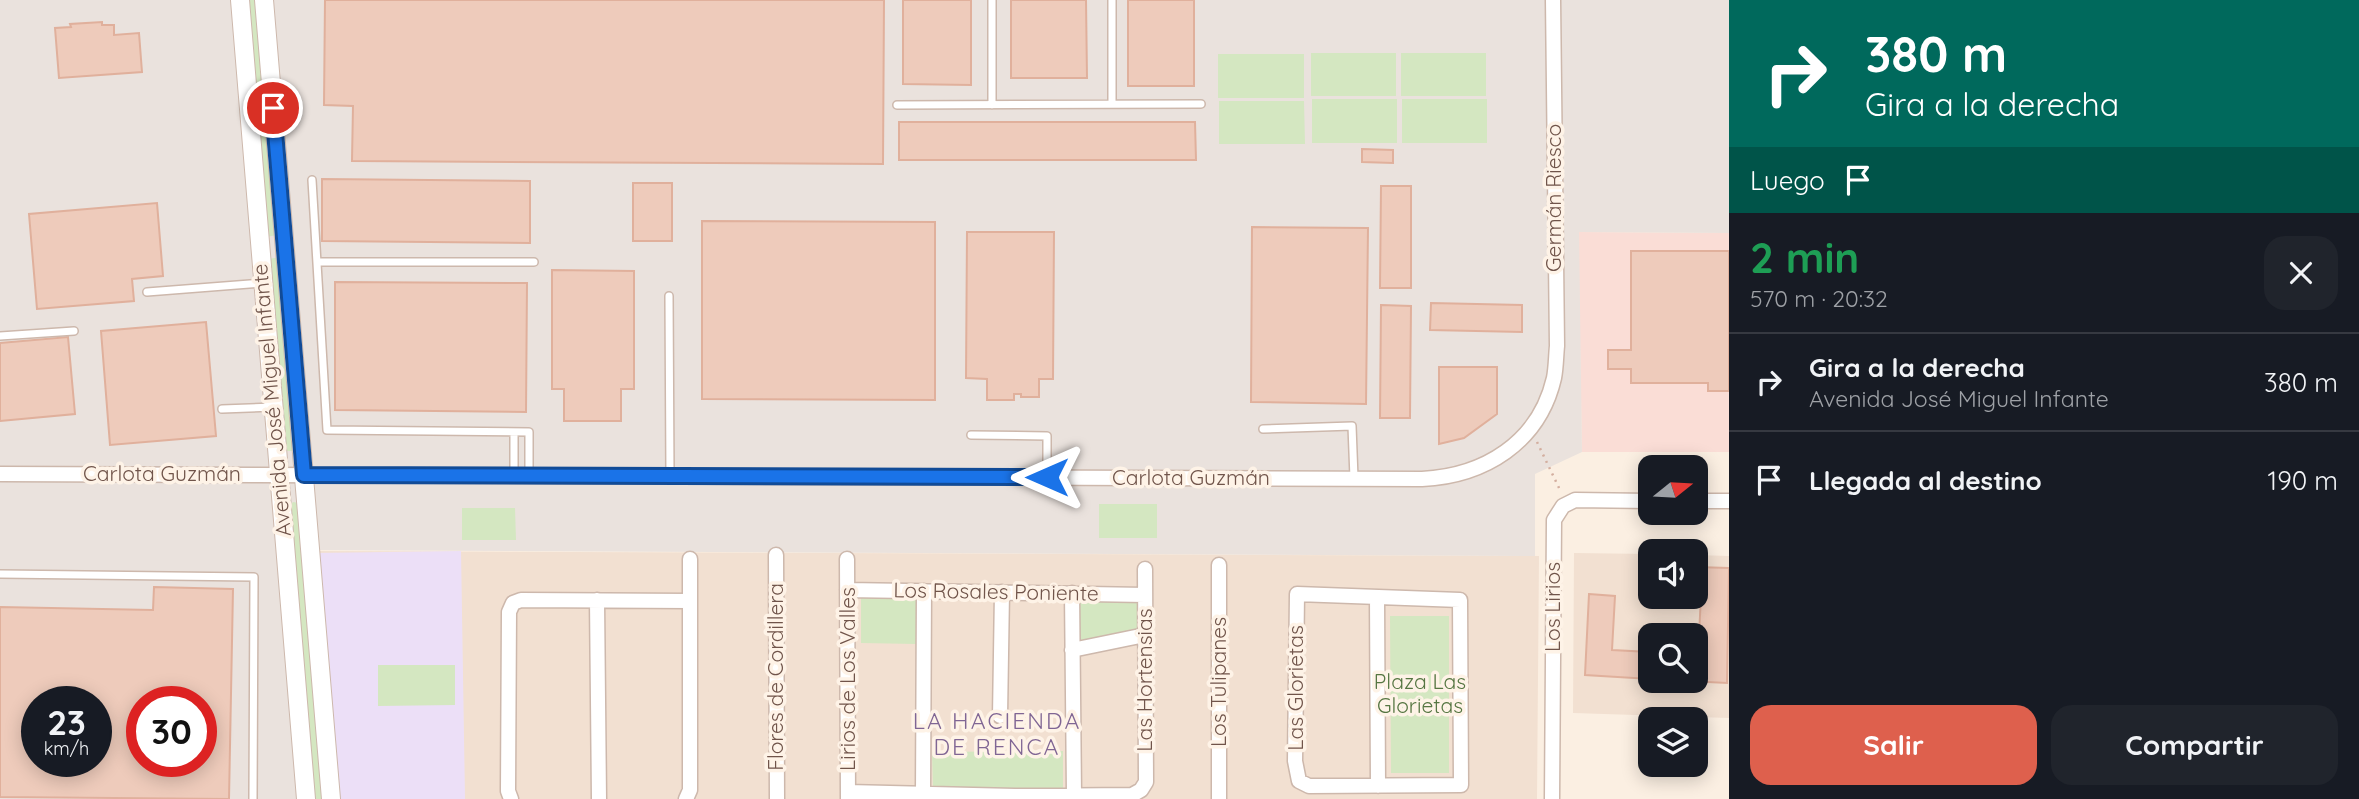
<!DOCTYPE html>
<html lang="es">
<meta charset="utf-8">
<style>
body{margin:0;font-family:Quicksand,sans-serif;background:#20242c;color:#f1f3f6;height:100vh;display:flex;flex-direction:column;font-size:26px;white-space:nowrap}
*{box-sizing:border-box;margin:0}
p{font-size:23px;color:#9ea1a6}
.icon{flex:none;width:38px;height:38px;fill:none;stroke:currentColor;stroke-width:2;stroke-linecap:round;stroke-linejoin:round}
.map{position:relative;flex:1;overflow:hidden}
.drawer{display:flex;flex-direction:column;background:#171b24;width:630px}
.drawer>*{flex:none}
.banner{background:#00695c;color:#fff;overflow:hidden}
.needle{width:46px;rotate:72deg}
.controls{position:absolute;left:1638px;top:455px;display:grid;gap:14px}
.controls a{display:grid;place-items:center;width:70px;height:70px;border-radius:14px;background:#171b24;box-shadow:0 4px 18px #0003;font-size:35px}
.speed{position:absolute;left:21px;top:686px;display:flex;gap:14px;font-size:35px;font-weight:700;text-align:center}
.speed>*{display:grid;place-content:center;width:91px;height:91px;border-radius:50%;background:#171b24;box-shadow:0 4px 18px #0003;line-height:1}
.speed small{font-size:18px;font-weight:400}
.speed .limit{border:10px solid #d22;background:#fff;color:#111}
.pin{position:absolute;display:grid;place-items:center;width:60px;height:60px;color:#fff;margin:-30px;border:4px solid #fff;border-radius:50%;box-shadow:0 2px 7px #0007}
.me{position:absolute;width:77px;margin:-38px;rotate:270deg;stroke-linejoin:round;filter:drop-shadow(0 0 5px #0008)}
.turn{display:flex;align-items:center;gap:24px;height:147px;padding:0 21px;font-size:32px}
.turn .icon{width:91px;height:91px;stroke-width:2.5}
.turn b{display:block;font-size:49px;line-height:60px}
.then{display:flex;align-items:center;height:66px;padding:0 21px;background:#0003;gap:14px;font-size:26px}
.round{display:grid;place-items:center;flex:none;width:74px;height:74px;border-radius:21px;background:#20242c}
.head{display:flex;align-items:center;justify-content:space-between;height:119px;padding:0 21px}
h1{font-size:42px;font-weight:800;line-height:52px;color:#1e9e55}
.primary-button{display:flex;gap:14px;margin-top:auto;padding:14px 21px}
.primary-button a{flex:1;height:80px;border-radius:21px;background:#de604d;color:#fff;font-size:28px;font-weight:800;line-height:80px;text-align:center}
.primary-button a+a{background:#20242c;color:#f1f3f6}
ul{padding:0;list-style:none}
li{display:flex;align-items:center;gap:21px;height:98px;padding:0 21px;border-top:2px solid #363941}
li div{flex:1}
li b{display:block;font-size:26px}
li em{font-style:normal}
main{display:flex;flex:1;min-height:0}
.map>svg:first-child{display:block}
.residential{fill:#f2e0d1;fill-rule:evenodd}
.commercial{fill:#faddd6}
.industrial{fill:#eae2dd;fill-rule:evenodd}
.education{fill:#ecdff7}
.green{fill:#d4e7c1}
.building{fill:#eecbbb;stroke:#e0b09c;stroke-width:2;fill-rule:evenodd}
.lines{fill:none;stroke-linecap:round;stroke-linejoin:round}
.service-casing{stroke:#cdb8ac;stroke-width:10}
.minor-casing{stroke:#cdb8ac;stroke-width:17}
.tertiary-casing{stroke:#cdb8ac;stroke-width:20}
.path{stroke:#d3ae9f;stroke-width:2.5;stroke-dasharray:2 5;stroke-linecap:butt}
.service{stroke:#fff;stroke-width:7}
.minor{stroke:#fff;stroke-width:14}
.tertiary{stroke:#fff;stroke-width:18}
.route-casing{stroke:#114b97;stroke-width:18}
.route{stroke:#1a73e8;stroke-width:12}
.labels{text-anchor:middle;stroke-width:7;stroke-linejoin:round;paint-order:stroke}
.street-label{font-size:21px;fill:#70544a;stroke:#fef3e7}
.park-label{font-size:21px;fill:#567642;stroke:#fef3e7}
.neighbourhood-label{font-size:23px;letter-spacing:2px;fill:#806694;stroke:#fef3e7}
</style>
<main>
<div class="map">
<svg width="1729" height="799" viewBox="0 0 1729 799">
<rect width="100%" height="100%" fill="#fbefe2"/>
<path class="residential" d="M315,551L1539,556L1537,799H337Z
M1574,553L1650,554V597H1696V555L1729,556V718L1573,713ZM1650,635H1696V681H1650Z"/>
<path class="commercial" d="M1578,232L1729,233V452H1582Z"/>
<path class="industrial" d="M0,0H1729V233L1579,232L1582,452L1535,474V556L313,550L333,799H0ZM37,702H96V761H37ZM142,702H201V761H142Z"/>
<path class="education" d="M461,551L465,799H336L312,553Z"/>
<path class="green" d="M246,0H258L277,235L266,237Z
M1311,53H1396V96H1311Z
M1401,53H1486V96H1401Z
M1218,54H1304V98H1218Z
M1312,99H1397V143H1312Z
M1402,99H1487V143H1402Z
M1219,101H1304L1305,144H1219Z
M281,257L293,451H287L284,448L268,259Z
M293,502L299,503L326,799H312L288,507Z
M1099,504H1157V538H1099Z
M515,508L516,540H462V508Z
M861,598L916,599V644L861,643Z
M1077,600H1139V632L1078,644Z
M1390,616H1449V773H1391Z
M378,665H455V705L378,706Z
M1063,751V788L933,789L932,752Z"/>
<path class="building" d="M325,0H884L883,164L352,161L353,106L324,105Z
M903,0H971V85L903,84Z
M1011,0H1086L1087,78H1011Z
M1128,0H1194V86H1128Z
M102,22V25H114V35L139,33L142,72L59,78L55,28L71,27L70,24Z
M899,122H1195L1196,160H899Z
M1362,149L1393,150V163L1362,162Z
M322,179L530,181V243L322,241Z
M633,183H672V241H633Z
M1381,186H1411V288H1380Z
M157,203L163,276L132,279L134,301L37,309L29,214Z
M702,221L935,222V400L702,399Z
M1252,227L1368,228L1366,404L1251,402Z
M967,232H1054L1053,379H1039V397H1021V394H1014V400H987V379L966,378Z
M1631,251H1729V391H1708V383H1631V369H1608V350H1631Z
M552,270L634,271V389H621V421H564V389H552Z
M335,282L527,283L526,412L335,410Z
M1431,303L1522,305V332L1430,330Z
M1381,305L1411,306L1410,418H1380Z
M206,322L216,436L110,445L101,331Z
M68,337L75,414L0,421V343Z
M1439,367H1497V414L1464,438L1439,444Z
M1649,564H1650V593H1648Z
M1696,567L1729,568L1727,683L1687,681H1696V655H1698L1701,596H1696Z
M154,587L233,589L229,799L0,797V607L153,610ZM37,702H96V761H37ZM142,702H201V761H142Z
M1589,594L1615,596L1612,650L1650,652V679L1585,675Z"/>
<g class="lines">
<defs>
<path id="service" d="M992,0V105
M1112,104V0
M897,105L1201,104
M312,180L327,430L529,432V476
M317,262H534
M147,292L262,283
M669,296L670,476
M0,336L74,331
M222,409L274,407
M1263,429L1352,426L1354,478
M514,432V475
M971,435L1047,436V477
M0,574L254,577L253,799"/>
<path id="minor" d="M0,474L1422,479C1484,476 1539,443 1554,378C1556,368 1556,356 1557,346L1553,0
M1696,501H1729
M776,555L777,799
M847,559L848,799
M1219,565V799
M847,590L1145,595
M1072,593L1074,795
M1297,594L1460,600L1461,785L1309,786L1299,781L1295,761Z
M1377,597L1378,786
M597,600L599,799
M1072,650L1145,635
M1000,716L1002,592
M848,792L1015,796L1132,795L1141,790L1146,782L1145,569
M923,793L924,591
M511,799L508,791L509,612L513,603L521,600L690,601
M686,799L690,790V559
M1552,799L1554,520L1563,506L1575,500L1650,501"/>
<path id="tertiary" d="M240,0L306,799
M264,0L331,799"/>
</defs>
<use href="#service" class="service-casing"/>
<use href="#minor" class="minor-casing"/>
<use href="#tertiary" class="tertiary-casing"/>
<path class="path" d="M1537,442L1561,492"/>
<use href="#service" class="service"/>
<use href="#minor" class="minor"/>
<use href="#tertiary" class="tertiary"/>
</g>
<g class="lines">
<defs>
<path id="route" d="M273,108L304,475L1047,477"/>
</defs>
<use href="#route" class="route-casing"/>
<use href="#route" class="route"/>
</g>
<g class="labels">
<g class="street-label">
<text transform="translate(1554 198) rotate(-90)" y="7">Germán Riesco</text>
<text transform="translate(272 400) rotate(-95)" y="7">Avenida José Miguel Infante</text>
<text x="162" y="481">Carlota Guzmán</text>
<text x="1191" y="485">Carlota Guzmán</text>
<text transform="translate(996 592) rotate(1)" y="7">Los Rosales Poniente</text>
<text transform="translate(1553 607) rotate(-90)" y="7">Los Lirios</text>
<text transform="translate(776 677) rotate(-90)" y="7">Flores de Cordillera</text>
<text transform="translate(848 679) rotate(-90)" y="7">Lirios de Los Valles</text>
<text transform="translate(1145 680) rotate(-90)" y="7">Las Hortensias</text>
<text transform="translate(1219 682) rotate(-90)" y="7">Los Tulipanes</text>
<text transform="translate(1296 688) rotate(-90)" y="7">Las Glorietas</text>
</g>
<g class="park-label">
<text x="1420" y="689">Plaza Las<tspan x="1420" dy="24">Glorietas</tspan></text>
</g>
<g class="neighbourhood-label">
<text x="997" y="729">LA HACIENDA<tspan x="997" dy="26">DE RENCA</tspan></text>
</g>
</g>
</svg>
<div class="controls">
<a><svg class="needle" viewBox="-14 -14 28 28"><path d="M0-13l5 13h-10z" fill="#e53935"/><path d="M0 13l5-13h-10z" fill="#9ea1a6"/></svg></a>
<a><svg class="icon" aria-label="sound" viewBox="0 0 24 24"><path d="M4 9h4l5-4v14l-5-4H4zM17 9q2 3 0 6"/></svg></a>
<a><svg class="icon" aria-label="search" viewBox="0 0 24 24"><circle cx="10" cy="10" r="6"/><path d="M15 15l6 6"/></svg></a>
<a><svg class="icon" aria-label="layers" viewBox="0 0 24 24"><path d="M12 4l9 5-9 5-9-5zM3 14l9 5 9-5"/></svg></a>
</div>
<div class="speed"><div>23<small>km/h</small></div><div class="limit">30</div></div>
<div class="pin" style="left:273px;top:108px;background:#d93025"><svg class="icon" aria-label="arrive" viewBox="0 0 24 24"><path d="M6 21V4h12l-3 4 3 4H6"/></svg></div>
<svg class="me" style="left:1047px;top:477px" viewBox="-20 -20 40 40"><path d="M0-17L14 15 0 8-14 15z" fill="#1a73e8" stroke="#fff" stroke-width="4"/></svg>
</div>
<section class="drawer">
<div class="banner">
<div class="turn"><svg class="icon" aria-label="right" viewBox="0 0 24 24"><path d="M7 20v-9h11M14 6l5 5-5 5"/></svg><div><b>380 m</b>Gira a la derecha</div></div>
<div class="then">Luego<svg class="icon" aria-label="arrive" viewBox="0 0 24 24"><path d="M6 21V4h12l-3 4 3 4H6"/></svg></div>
</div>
<div class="head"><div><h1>2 min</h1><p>570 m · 20:32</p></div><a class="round"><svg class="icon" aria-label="close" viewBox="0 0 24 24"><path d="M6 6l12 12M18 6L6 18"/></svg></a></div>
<ul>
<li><svg class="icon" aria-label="right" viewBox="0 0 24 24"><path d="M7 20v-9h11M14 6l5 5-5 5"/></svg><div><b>Gira a la derecha</b><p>Avenida José Miguel Infante</p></div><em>380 m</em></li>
<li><svg class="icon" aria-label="arrive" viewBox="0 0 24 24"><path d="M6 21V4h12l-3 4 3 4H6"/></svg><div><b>Llegada al destino</b></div><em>190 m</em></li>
</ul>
<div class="primary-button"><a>Salir</a><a>Compartir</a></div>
</section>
</main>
